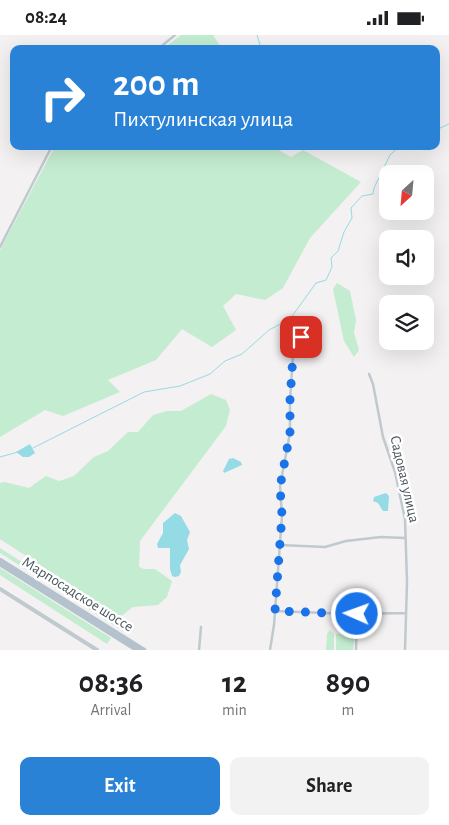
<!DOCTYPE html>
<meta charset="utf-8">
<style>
body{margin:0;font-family:"Alegreya Sans",sans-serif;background:#f2f2f2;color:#202124;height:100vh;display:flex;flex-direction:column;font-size:19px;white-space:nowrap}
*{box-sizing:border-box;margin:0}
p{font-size:16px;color:#757577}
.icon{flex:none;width:28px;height:28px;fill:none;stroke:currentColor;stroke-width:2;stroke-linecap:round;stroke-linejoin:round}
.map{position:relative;height:615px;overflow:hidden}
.sheet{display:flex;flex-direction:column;background:#fff;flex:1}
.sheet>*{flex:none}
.hud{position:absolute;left:10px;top:10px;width:430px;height:105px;border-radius:10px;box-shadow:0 5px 20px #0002;background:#2982d5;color:#fff;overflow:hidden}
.needle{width:32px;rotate:206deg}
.fabs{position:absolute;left:379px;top:130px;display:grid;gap:10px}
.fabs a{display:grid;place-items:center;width:55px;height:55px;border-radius:10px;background:#fff;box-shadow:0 5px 20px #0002;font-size:25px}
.pin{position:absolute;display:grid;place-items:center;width:42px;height:42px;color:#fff;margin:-21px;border-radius:10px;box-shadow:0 2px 8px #0006}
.me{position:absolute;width:55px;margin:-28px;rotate:272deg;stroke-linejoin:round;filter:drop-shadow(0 0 4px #0008)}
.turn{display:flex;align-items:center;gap:18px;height:105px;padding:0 20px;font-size:22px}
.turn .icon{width:65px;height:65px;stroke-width:2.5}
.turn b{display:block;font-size:35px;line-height:42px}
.eta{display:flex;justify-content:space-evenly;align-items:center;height:85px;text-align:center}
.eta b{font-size:30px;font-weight:600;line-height:35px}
.button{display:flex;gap:10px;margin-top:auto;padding:10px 20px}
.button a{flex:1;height:58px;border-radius:10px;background:#2982d5;color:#fff;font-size:20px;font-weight:600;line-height:58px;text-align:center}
.button a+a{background:#f2f2f2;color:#202124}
.status{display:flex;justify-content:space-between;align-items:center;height:35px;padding:0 25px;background:#fff;direction:ltr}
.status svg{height:14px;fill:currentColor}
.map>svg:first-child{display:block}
.green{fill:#c4ecd0}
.water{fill:#95dbe5}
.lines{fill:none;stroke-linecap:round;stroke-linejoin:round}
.stream{stroke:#95dbe5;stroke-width:1}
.minor{stroke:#c0c9ce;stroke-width:2.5}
.tertiary{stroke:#c0c9ce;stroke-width:4}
.primary{stroke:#b3c2cd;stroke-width:4.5}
.route{stroke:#1a73e8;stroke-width:9;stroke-dasharray:0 16.2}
.labels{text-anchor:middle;stroke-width:5;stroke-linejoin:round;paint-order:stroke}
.street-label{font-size:15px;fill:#4a565d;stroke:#fff}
</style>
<div class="status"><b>08:24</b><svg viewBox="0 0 49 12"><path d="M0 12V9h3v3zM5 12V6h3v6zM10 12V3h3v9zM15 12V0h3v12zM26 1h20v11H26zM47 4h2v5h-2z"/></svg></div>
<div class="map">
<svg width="449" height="615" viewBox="0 0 449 615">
<rect width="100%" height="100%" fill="#f3f1f1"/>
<path class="green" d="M181,0H213L222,14H163Z
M55,111H157L164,114V111H272L291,122L303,115L361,147L310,203L283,253L265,265L236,259L223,271L236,295L212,312L182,294L156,325L108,345L120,357L63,381L45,375L0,402V215Z
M337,248L350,256L356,285L354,297L359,315L354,322L344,306L333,254Z
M211,359L226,365L230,375L226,391L140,506L139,532L144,534H155L172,546L167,562L158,570L133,572L120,582L0,504V448L5,447L29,453L46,441L59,446L74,441L94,422L108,416L128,397H138L153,380L167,376H181Z
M0,513L128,595L126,598L0,518Z
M0,533L111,603L107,609L0,540Z
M342,580L353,582C358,591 354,605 353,615H336V599H346C340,596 335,588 339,581Z
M330,595L334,599V615H326L327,599Z"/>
<path class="water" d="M30,409L35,418L29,422H23L16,417Z
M233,423L241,427L242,430L224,438L223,436L229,424Z
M386,458L389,461L388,476H383L378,468L373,466L374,462Z
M175,478L181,481L190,497L187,505L189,514L180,530L181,537L179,541L175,542L172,541L170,534V513H158L157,509L163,498V488Z"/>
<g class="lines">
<path class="stream" d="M257,0L261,13L267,14
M436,95L449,89
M33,413L144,357L180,351L210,339L225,326L242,319L269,295L290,284L316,248L326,245L332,232L331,223L338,216L344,197L352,183L351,173L362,161L373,159L374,153L390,120L400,111
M0,422L18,417"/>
<path class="minor" d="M158,14L175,0
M0,212L52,111
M369,339L373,349L383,402L395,437L405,484L407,547L405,615
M280,510L325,512L346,506L381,502L405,503
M275,576L349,579L406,578
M199,615L201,592
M270,615L274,590L282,481L280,451L290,398V365L293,320L297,307L301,302
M356,615L357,579"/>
<path class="tertiary" d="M0,554L97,615"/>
<path class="primary" d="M0,525L144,615
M0,529L137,615"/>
</g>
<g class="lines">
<path class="route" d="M301,302L297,307L293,320L290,365V398L280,452L282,480L275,576L357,579"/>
</g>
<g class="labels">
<g class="street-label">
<text transform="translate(405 444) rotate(77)" y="5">Садовая улица</text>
<text transform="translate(78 559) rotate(32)" y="5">Марпосадское шоссе</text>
</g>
</g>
</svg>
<div class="fabs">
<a><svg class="needle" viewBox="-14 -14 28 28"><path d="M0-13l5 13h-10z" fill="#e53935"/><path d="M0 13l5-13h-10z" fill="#757577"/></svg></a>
<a><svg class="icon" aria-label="sound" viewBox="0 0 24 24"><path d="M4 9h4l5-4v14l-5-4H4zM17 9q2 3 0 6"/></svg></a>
<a><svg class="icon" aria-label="layers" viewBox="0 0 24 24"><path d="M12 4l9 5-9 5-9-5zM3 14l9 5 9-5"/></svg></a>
</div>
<div class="pin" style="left:301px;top:302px;background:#d93025"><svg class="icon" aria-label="arrive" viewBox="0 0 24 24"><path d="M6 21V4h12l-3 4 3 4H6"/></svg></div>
<svg class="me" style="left:357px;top:579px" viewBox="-20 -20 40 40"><circle r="17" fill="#1a73e8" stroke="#fff" stroke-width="3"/><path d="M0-11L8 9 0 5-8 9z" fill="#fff"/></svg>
<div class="hud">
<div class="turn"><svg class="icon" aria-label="right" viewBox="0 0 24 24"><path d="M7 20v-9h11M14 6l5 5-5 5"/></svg><div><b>200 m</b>Пихтулинская улица</div></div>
</div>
</div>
<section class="sheet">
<div class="eta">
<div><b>08:36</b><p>Arrival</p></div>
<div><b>12</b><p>min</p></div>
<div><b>890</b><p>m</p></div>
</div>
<div class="button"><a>Exit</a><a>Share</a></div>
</section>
